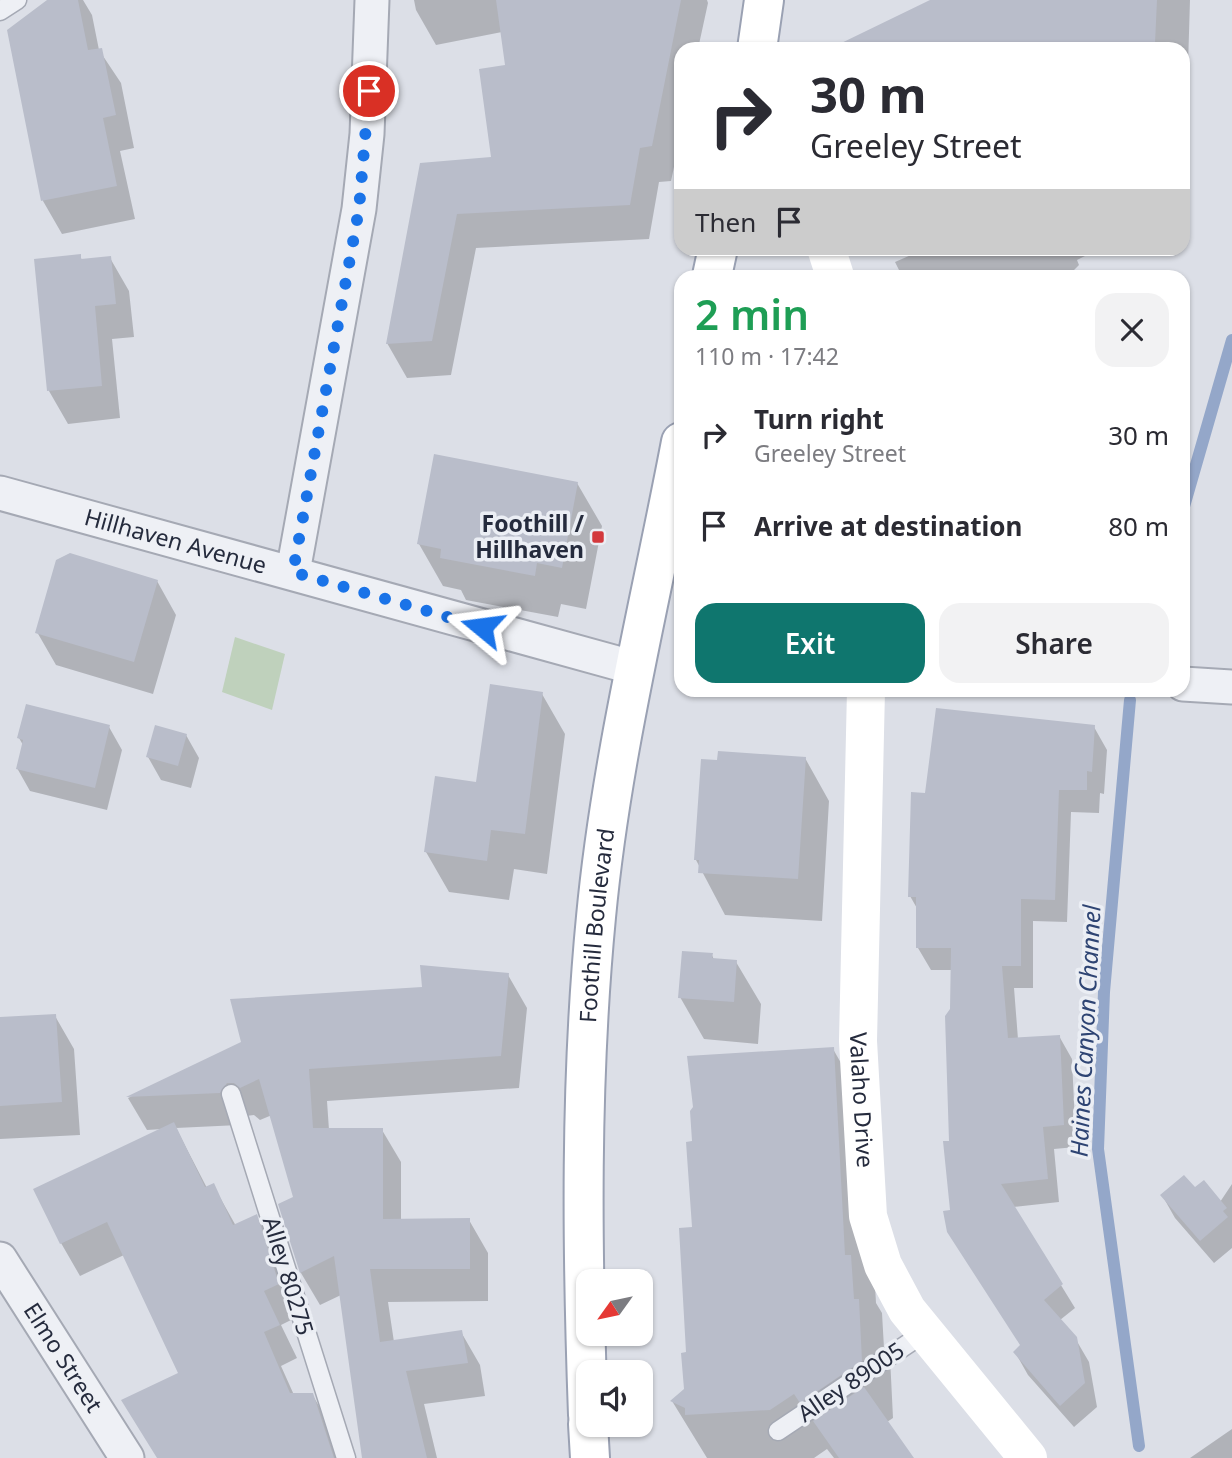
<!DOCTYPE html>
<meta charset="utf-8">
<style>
body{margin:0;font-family:"Noto Sans",sans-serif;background:#f2f2f3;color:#2b2b33;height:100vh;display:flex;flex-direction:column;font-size:26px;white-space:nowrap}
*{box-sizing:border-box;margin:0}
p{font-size:23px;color:#7c7c81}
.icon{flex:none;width:38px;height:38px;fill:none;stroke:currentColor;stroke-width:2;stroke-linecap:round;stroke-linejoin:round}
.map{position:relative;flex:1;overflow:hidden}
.side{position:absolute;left:674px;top:270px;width:516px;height:427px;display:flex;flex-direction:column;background:#fff;border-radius:21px;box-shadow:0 2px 5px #0004}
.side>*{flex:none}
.hud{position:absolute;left:674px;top:42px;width:516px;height:214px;border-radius:21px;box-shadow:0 2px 5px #0004;background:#fff;color:#2b2b33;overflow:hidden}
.needle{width:46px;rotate:237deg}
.fabs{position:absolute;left:576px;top:1269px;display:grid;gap:14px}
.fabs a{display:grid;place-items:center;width:77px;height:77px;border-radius:14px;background:#fff;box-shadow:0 2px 5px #0004;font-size:35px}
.pin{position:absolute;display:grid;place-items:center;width:60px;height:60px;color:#fff;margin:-30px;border:4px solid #fff;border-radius:50%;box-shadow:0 2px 7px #0007}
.me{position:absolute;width:77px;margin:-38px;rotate:286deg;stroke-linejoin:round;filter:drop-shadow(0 0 5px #0008)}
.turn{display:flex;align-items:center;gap:24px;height:147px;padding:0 21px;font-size:32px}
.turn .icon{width:91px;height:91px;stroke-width:2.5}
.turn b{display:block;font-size:49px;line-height:60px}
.then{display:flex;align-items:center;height:66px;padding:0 21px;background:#0003;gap:14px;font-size:26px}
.round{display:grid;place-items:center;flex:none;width:74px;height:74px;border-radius:21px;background:#f2f2f3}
.head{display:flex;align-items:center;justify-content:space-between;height:119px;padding:0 21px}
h1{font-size:42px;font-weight:600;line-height:52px;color:#1e9e55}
.primary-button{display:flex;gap:14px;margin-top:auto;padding:14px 21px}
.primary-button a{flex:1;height:80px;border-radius:21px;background:#0f766e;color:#fff;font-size:28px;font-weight:600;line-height:80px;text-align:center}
.primary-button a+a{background:#f2f2f3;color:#2b2b33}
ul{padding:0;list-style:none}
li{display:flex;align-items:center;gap:21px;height:91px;padding:0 21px}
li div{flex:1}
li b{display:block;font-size:26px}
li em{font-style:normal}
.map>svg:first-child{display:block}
.pitch{fill:#bfd1bc}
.shadow{fill:#0003}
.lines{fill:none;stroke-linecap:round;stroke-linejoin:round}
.stream{stroke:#94a7c9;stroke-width:12}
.building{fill:#b9bdca}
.lane-casing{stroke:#a5a9b4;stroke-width:21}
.street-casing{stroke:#a5a9b4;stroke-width:37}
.primary-casing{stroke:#9aa1b3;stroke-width:42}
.lane{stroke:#eef0f5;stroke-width:18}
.street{stroke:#eef0f5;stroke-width:33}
.secondary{stroke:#fff;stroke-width:38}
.primary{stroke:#fff;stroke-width:38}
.route{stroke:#1a73e8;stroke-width:12;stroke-dasharray:0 21.6}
.poi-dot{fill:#d3393d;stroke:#ebeef4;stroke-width:2.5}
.labels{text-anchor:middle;stroke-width:7;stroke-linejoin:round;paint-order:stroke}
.poi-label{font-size:23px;font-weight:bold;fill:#252b3d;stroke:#ebeef4;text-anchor:end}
.street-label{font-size:23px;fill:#252b3d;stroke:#ebeef4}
.water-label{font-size:24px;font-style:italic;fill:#2e4473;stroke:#ebeef4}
</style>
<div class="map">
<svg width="1232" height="1458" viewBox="0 0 1232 1458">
<rect width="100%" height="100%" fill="#dcdfe7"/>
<path class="pitch" d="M235,637L285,654L272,710L222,692Z"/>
<path class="shadow" d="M50,0H83L92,15L99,50L121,83L134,148L120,151L135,219L62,234L43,201Z
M414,0H707L708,3L698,49H681V134L671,181L659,182L649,239L476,248L451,375L407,378L387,343L421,165L493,158L507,67L502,32L436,45L416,10Z
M934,0H1190L1187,99L1183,101V49H846Z
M909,248H1087L1089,254L1077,260L1079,265L1068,276H902L895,262L911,255Z
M80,256L82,260L110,258L129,291L134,337L112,339L120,418L68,424L49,391L36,260Z
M1183,434L1186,439L1183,453Z
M577,483L602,526L586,609L561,604L558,617L466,600L461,590L443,586L419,544Z
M157,581L176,615L153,694L56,665L37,632Z
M542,694L565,734L547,874L514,869L509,900L449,892L426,852Z
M109,727L122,750L107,810L30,791L17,768L23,745L19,738Z
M1094,727L1107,750L1104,794L1100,793L1099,813L1071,812L1067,922L1033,921V988H1014L1018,1039L1059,1036L1072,1059L1076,1147L1054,1149L1059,1202L1013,1207L1075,1308L1060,1320L1075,1338L1089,1362L1097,1407L1074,1427L1028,1375L1015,1352L1021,1347L951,1142L952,970H931L918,948V910L910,896L927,795Z
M186,735L199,758L191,788L161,780L148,757Z
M805,758L829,801L822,921L725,915L696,860Z
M712,955L714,960L736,962L761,1004L758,1044L704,1039L680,997Z
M508,975L527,1008L519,1088L327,1101L329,1130H382L401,1162V1220H469L488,1253V1301L388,1302L394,1342L461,1332L480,1365L485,1396L424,1404L437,1458H363L341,1295L320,1305L301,1273L280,1205L295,1198L272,1115L260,1120L254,1115L246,1116L239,1125L176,1128L207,1188L213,1185L236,1226L256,1216L275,1249L297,1317L281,1325L297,1358L281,1366L294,1395L312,1394L331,1427L341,1458H157L180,1374L124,1255L80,1276L61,1243L163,1129L147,1130L128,1098L243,1043L424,989Z
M55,1016L74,1049L80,1135L0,1139V1019Z
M833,1049L865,1105L876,1303L882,1313L884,1348L890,1357L893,1418L887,1422L912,1458H834L827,1449L814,1458H707L672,1401L685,1389L694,1229V1143Z
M1232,1184V1248L1214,1263L1175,1218L1162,1195L1195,1190L1220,1202Z
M1232,1429V1458H1190Z"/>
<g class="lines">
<path class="stream" d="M1183,510L1232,340
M1130,700L1104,992L1098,1149L1139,1446"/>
</g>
<path class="building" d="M47,0H78L88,50L102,48L116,115L103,118L117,186L41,201L7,30Z
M496,0H681L652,146L640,148L630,205L457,214L432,341L386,344L420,163L491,157L479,69L505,65Z
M930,0H1157L1155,43L1142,49H829Z
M81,254V259L111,256L116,304L95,306L102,386L47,391L34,259Z
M434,454L578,482L562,568L537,563L535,576L440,558L441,549L417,544Z
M70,553L158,580L134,662L35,633L56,560Z
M490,684L543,692L525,834L491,830L487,861L424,852L435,776L476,782Z
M26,704L110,725L95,788L16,769L23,740L17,738Z
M936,708L1095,725L1092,772L1087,771V790H1059L1055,900L1021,899V966H1002L1008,1038L1060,1035L1064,1125L1043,1127L1048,1179L1001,1184L1063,1284L1044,1300L1077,1337L1085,1383L1060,1406L1013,1352L1020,1345L947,1232L943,1211L950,1210L943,1141H949L945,1016L950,1009L951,948H916V897H908L911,792L925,793Z
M155,725L187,734L178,766L146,757Z
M718,751L806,757L798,879L698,873L699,860H694L701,759L717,760Z
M682,951L713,953L712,958L737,960L734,1002L678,998Z
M420,965L509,973L501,1056L309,1069L313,1128H383V1219L470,1218V1269H370L380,1342L462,1330L468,1363L406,1371L427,1458H362L334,1256L300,1273L278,1204L293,1197L259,1079L240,1088L234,1083H227L220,1093L126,1097L241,1042L230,999L422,987Z
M56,1014L62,1102L0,1106V1017Z
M834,1047L845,1255H851L854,1299H859L862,1361L800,1403L794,1394L770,1410L685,1415V1408L670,1401L684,1389L681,1353L686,1352L679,1228L692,1227L686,1142L692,1141L690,1111L693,1107L687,1056Z
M174,1122L205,1187L214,1183L233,1225L257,1214L279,1284L264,1291L280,1325L264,1332L290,1393H313L334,1458H157L121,1400L178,1373L107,1222L60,1244L33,1189Z
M1184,1175L1195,1187L1204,1180L1227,1208L1223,1211L1228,1217L1200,1241L1160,1195Z
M864,1387L914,1458H839L813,1421Z"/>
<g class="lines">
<defs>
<path id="lane" d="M0,11L17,0
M231,1094L346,1458
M778,1431L924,1333"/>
<g id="street">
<path id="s1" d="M0,493L635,668"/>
<path d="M293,572L359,209L367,134L372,0"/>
<path d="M1183,684L1232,687"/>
<path id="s2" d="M0,1259L127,1458"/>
</g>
<g id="primary">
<path d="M757,49L764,0"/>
<path d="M712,276L718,248"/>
<path id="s4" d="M588,1415C582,1250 580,1082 596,917C611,757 651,600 681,442"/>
<path d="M588,1424L590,1458"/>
</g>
</defs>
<use href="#lane" class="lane-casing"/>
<use href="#street" class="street-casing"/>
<use href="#primary" class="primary-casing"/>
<use href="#lane" class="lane"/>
<use href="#street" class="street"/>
<g class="secondary">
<path d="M826,248L835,276"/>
<path id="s3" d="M866,690L858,1041L868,1216L883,1265L907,1310L1028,1458"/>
</g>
<use href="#primary" class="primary"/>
</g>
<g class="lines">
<path class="route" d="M369,91L359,209L293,572L482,627"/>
</g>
<rect class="poi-dot" x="591" y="530" width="14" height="14" rx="3.5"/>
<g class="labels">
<g class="poi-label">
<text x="584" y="532">Foothill /<tspan x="584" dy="26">Hillhaven</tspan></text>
</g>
<g class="street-label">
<text dy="8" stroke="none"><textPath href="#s1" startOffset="182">Hillhaven Avenue</textPath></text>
<text dy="8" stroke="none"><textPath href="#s4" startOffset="490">Foothill Boulevard</textPath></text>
<text dy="8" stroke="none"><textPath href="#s3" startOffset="410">Valaho Drive</textPath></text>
<text transform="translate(288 1276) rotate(73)" y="8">Alley 80275</text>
<text dy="8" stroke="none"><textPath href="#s2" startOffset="117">Elmo Street</textPath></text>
<text transform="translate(851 1382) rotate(-34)" y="8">Alley 89005</text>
</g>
<g class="water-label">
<text transform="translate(1086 1031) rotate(-87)" y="8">Haines Canyon Channel</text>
</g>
</g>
</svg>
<div class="fabs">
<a><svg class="needle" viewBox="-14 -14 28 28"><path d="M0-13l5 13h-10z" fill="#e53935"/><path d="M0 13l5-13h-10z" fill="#7c7c81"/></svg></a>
<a><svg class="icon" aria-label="sound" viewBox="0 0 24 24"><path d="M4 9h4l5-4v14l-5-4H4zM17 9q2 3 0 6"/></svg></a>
</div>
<div class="pin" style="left:369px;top:91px;background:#d93025"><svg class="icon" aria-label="arrive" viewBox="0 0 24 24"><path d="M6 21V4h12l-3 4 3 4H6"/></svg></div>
<svg class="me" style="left:482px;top:627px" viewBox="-20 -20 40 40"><path d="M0-17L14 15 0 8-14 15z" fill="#1a73e8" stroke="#fff" stroke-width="4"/></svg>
<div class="hud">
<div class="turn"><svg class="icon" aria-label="right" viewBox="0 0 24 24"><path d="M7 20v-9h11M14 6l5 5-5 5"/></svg><div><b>30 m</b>Greeley Street</div></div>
<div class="then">Then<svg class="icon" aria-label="arrive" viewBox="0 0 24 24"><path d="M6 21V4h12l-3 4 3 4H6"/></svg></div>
</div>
<section class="side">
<div class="head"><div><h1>2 min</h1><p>110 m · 17:42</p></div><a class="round"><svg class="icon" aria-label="close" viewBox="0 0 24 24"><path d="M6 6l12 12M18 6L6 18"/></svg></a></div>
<ul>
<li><svg class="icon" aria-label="right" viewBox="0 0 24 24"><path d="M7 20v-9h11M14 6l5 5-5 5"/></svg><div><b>Turn right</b><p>Greeley Street</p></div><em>30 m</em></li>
<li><svg class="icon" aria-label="arrive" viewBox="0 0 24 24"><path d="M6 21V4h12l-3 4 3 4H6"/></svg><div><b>Arrive at destination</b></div><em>80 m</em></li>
</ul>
<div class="primary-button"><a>Exit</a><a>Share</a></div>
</section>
</div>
